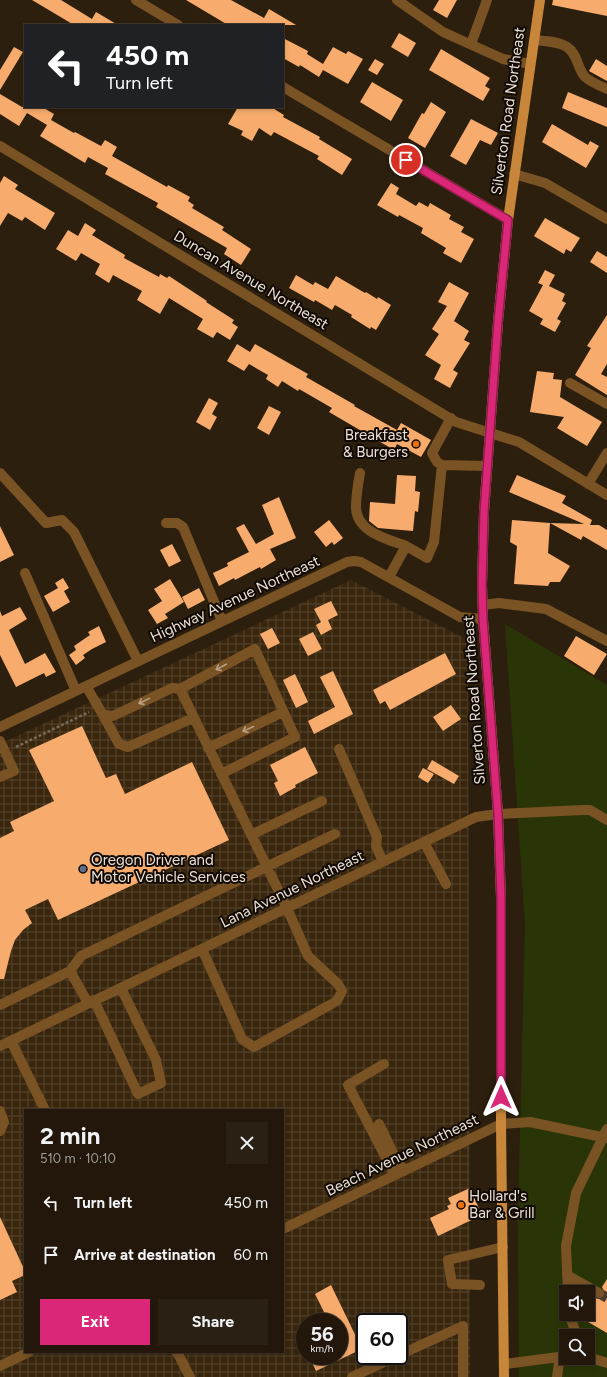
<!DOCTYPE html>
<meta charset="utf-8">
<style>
body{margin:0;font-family:Figtree,sans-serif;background:#2a2013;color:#f1f3f6;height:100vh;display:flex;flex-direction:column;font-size:15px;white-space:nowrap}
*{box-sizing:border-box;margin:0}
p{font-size:13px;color:#a29f9c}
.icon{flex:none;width:22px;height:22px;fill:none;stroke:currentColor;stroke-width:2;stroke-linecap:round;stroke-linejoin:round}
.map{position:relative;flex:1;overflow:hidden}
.panel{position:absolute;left:24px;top:1109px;width:260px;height:244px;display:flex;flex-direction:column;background:#22170a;border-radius:0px;box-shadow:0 2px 6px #0003,0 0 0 1px #3f362b}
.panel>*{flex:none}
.hud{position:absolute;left:24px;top:24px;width:260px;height:84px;border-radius:0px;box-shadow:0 2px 6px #0003,0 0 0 1px #3f362b;background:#202124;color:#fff;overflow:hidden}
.controls{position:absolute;left:559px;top:1285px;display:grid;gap:8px}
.controls a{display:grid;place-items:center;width:36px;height:36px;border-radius:0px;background:#22170a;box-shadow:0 2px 6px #0003,0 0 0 1px #3f362b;font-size:20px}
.speed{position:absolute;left:296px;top:1313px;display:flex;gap:8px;font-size:20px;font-weight:700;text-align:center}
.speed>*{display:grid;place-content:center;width:52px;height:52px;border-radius:50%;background:#22170a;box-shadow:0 2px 6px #0003,0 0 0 1px #3f362b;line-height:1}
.speed small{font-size:10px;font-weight:400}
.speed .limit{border:2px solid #111;border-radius:6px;background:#fff;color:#111}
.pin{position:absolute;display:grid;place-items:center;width:34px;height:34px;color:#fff;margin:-17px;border:2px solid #fff;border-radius:50%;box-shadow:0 1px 4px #0007}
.me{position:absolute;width:44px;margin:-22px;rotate:0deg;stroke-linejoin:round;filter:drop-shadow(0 0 3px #0008)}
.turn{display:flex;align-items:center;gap:14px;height:84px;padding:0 16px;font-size:18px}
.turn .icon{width:52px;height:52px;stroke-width:2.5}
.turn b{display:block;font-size:28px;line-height:34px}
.round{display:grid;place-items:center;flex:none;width:42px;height:42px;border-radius:0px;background:#2a2013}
.headline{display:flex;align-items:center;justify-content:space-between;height:68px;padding:0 16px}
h1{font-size:24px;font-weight:700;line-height:30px}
.action{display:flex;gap:8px;margin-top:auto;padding:8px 16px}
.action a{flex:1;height:46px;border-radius:0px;background:#db2777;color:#fff;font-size:16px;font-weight:700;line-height:46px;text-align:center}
.action a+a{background:#2a2013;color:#f1f3f6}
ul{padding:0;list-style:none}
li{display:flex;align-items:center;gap:12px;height:52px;padding:0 16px}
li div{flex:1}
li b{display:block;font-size:15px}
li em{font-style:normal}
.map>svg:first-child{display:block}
.industrial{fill:url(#industrial-grid);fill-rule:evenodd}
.green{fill:#293506;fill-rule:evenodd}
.building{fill:#f7ac6d}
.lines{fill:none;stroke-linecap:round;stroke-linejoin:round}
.minor-tunnel{stroke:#493c2b;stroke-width:10;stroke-dasharray:10 5;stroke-linecap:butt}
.path{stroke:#776a5b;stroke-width:2.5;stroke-dasharray:3 2;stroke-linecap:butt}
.minor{stroke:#7a5325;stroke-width:10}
.major{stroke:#c78639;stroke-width:10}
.oneway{stroke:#b7a085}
.route-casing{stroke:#8e194d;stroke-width:10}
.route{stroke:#db2777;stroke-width:7}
.food-dot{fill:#e8710a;stroke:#110a04;stroke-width:1.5}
.service-dot{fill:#5c6f8a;stroke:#110a04;stroke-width:1.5}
.labels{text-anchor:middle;stroke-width:4;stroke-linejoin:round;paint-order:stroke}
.street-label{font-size:15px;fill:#e9dfd4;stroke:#110a04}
.poi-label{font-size:15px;fill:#e9dfd4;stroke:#110a04;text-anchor:start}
</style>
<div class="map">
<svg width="607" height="1377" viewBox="0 0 607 1377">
<defs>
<pattern id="industrial-grid" width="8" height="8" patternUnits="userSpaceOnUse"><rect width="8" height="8" fill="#39260d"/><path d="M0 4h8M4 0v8" fill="none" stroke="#56452f"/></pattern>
</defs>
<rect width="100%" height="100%" fill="#2d1f0d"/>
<path class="industrial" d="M351,580L468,640L470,1377H0V744ZM25,1110H283V1352H25ZM305,1322H339V1356H305ZM365,1322H399V1356H365Z"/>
<path class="green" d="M505,624L607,685V1377H519L518,1216L525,924ZM566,1292H588V1314H566ZM566,1336H588V1358H566Z"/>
<path class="building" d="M32,0H61L92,19L96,12L118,25H74Z
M186,0H231L264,18L269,9L296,25H228Z
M439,0H457L447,18L433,10Z
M553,0H607V16L552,5Z
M399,33L416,43L408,57L391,47Z
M283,38L308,51L307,54L323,64L333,47L346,54L348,51L363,59L348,84L323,70L319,77L300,65L299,67L283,58Z
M14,47L23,52L0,90V70Z
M441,49L490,78L485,86L490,89L483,101L429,70Z
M375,59L384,64L377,75L368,70Z
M596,59L607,66V81L589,71Z
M372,82L403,100L391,121L360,102Z
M568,92L607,108V127L562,108Z
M0,94L22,107H42L54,114L51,120L74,133L75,132L101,146L105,140L117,147L112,156L167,187L168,185L190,197L188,201L194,205L192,208L224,227L222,230L251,249L241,265L224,254L227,248L156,207L158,203L105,174L108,168L88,157L85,163L40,136L47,125L27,113L19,126L0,114Z
M431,102L446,112L425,148L408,138L422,113L424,114Z
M238,107H271L284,115L283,117L320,137L319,139L352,159L342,175L317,159L319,156L274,132L271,136L259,128L252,141L241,135L243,131L228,124Z
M471,119L498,133L491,145L480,140L466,165L450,156Z
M552,124L588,145L590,141L599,146L586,168L542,142Z
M4,176L18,185L15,189L55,213L45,230L25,217L22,221L8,213L0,226V183Z
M391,183L399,188L396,194L416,206L419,202L428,207L430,203L451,215L449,219L464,227L461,232L474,239L461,263L443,253L446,248L421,233L423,228L399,215L398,217L377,205Z
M545,218L580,238L571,252L566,249L564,254L534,236Z
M85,223L96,230L92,235L125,255L124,258L159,277L160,274L167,278L169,276L207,301L206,302L234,320L232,323L238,327L230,340L217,332L213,338L197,329L203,319L169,298L160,314L137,300L142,291L113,275L109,283L95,274L100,264L81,253L76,261L56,249L68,230L78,236Z
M597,251L607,257V273L590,262Z
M545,270L555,275L549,286L565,294L562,301L566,303L557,319L561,321L555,332L540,324L543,319L529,311L543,285L538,283Z
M296,275L313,285L315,282L328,289L336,276L365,293L366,292L377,299L378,297L391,305L376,330L371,327L370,329L351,317L352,315L335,305L332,310L315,300L314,302L289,288Z
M449,282L469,293L454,321L469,331L464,340L470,343L453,370L458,373L450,388L434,379L441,365L425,355L439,334L432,329L447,306L438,302Z
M607,315V364L601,374L607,377V395L575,375L591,348L587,346Z
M237,344L250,352L255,344L308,374L306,377L355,405L354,406L397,430L401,423L431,440L421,457L397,444L394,450L329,412L332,408L299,389L298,391L282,381L278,387L266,379L268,375L249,364L244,371L227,361Z
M537,371L554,373L553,379L562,380L560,397L602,422L587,446L557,428L564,417L530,412Z
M209,398L218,403L212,414L217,417L210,430L196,422Z
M269,406L281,412L269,435L257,428Z
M397,475L416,476L415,491L420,492L418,512L415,511L413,531L378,528L369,521L370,502L395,504Z
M517,475L566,496L562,503L592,520L590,525H599L607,530V550L583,536L581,540L550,523L584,524L509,492Z
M279,497L296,538L270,549L276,560L261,569L260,567L235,580L234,578L219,586L213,573L228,566L227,563L249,552L236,528L244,524L256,544L274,534L262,505Z
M329,520L343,538L334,545L332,542L326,547L314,532Z
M512,520L550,523L548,553L570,566L560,582H550L548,586L514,584L517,546L510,542Z
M0,526L14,555L0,562Z
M172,544L181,561L169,567L160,550Z
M63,578L69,588L64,591L70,602L53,612L44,596L58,588L55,583Z
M170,579L184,602L165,614L168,618L157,624L148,610L162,601L154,589Z
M199,588L205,600L188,609L182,597Z
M331,601L338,615L328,620L332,629L321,635L316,625L321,622L314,609Z
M20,607L27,619L9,630L25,664L45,653L56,672L46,677L44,673L16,687L0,655V611L2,616Z
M99,626L106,642L92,649L83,655L85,658L76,665L69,655L76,650L74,646L90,635L88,632Z
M272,628L280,643L268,649L260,634Z
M313,632L322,649L308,656L299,639Z
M576,636L607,654L594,675L564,656Z
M445,653L456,674L390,710L385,701L380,704L373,690Z
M333,671L353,714L314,734L308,721L335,707L320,677Z
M295,674L308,702L296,708L283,680Z
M451,705L461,719L443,731L433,717Z
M82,726L106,778L116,774L125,794L192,762L229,840L58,920L48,899L25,910L32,923L23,930L15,940L11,951L4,979H0V838L14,831L10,822L54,801L29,750Z
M305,747L318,773L295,785L296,787L280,796L274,783L278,781L270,765Z
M432,760L459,776L454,784L427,769Z
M423,768L434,774L428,783L418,777Z
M470,1188L482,1215L438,1236L430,1218L449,1209L447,1206L451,1204L448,1198Z
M0,1217L25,1271V1275L12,1281L17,1292L0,1300Z
M607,1279V1333L583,1319L586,1314H588V1311L595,1298L599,1299L604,1296L605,1293L602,1287Z
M331,1285L362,1349L316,1371L309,1356H339V1322H329L315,1294Z"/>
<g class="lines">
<path class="minor-tunnel" d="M599,1293L607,1298"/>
<path class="path" d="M16,747L89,712"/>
<path class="minor" d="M136,0L178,25
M397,0L443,32L503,59L530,64
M534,40C544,41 558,41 567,47C578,54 577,68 585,77C591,82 600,86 607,89
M471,44L487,0
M283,87L508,220
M0,146L456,422L519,442L607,495
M514,174L545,183L607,219
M570,383L607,404
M442,465L437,462L432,453L451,418
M0,473L46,523L62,520L74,532L138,661
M360,473C358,484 356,496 356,507C356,532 387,539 406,546
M588,484L607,453
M166,523H177L183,527L222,621
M25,573L76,691
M389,577L406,546L427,558L434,542L442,465L487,466
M483,605L499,603L546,609L607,641
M86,686L103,715L119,744L128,747L193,718
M180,689L287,908L308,956L338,984L342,991L337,1001L254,1047L242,1039L202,949
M103,715L113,716L172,688L180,689L255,649L295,737L221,774
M0,727L347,562L354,561L361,562L460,617L483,619
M0,741L14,771L0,777
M208,748L283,712
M339,749L377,837L376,846L383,862
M251,835L322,801
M424,842L446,884
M70,971L81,956L335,834
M94,1000L138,1094L161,1083L156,1060L121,988
M0,1005L70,971L88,1003
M11,1041L45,1110
M0,1046L476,817L498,814L583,810H590L607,820
M384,1064L348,1085L395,1175
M0,1111L4,1122L0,1131
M379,1124L395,1157L404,1171
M283,1229L501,1124L530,1122L607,1138
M567,1275L599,1293
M480,1285L452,1284L448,1260L503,1247
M568,1292L566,1246L576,1193L607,1129
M569,1314L577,1336
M177,1352L190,1377
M399,1355L463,1326V1377
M588,1357L607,1363
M505,1364L566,1356
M0,1366L29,1352
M352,1377L397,1356
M557,1377L560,1356"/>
<path class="major" d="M504,1377L501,1124V898L498,814L483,619L482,585L484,512L498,322L508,220L540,0"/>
</g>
<defs><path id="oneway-shaft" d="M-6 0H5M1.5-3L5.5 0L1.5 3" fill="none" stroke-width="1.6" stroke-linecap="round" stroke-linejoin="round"/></defs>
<g class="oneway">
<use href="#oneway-shaft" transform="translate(221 667) rotate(152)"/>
<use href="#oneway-shaft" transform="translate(144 701) rotate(154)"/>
<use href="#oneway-shaft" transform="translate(248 729) rotate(155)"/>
</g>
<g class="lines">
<defs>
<path id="route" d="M406,160L508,220L498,322L484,512L482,585L483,620L498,814L501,898V1097"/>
</defs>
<use href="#route" class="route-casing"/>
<use href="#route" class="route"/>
</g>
<g class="food-dot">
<circle cx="416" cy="444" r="4"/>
<circle cx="461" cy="1205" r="4"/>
</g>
<circle class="service-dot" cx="83" cy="869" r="4"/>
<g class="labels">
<g class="street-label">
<text transform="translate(508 111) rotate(-82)" y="5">Silverton Road Northeast</text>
<text transform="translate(251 280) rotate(31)" y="5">Duncan Avenue Northeast</text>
<text transform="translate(235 599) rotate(-25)" y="5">Highway Avenue Northeast</text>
<text transform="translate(474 700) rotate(-94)" y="5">Silverton Road Northeast</text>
<text transform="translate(292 889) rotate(-26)" y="5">Lana Avenue Northeast</text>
<text transform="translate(402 1155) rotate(-26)" y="5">Beach Avenue Northeast</text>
</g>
<g class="poi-label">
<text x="408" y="440" text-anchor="end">Breakfast<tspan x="408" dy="17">&amp; Burgers</tspan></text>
<text x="91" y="865">Oregon Driver and<tspan x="91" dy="17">Motor Vehicle Services</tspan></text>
<text x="469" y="1201">Hollard's<tspan x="469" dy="17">Bar &amp; Grill</tspan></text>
</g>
</g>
</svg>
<div class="controls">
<a><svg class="icon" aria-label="sound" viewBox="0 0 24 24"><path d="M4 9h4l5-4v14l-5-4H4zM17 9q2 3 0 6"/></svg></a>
<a><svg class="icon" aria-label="search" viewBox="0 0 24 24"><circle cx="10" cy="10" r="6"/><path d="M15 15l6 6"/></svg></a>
</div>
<div class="speed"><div>56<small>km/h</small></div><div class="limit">60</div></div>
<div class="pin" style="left:406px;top:160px;background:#d93025"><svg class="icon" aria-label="arrive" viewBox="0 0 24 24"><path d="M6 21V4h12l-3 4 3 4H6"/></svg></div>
<svg class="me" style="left:501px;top:1097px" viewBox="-20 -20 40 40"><path d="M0-17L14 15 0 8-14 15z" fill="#db2777" stroke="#fff" stroke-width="4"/></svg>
<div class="hud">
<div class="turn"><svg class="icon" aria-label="left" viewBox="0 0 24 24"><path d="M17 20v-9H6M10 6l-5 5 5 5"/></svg><div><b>450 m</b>Turn left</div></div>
</div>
<section class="panel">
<div class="headline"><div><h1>2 min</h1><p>510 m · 10:10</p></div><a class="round"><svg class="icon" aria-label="close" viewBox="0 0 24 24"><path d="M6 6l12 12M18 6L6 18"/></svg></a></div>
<ul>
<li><svg class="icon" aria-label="left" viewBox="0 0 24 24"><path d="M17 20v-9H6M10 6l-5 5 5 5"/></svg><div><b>Turn left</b></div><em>450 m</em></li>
<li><svg class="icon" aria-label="arrive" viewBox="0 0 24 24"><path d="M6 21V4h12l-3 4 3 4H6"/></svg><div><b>Arrive at destination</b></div><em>60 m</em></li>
</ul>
<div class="action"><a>Exit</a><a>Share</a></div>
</section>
</div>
